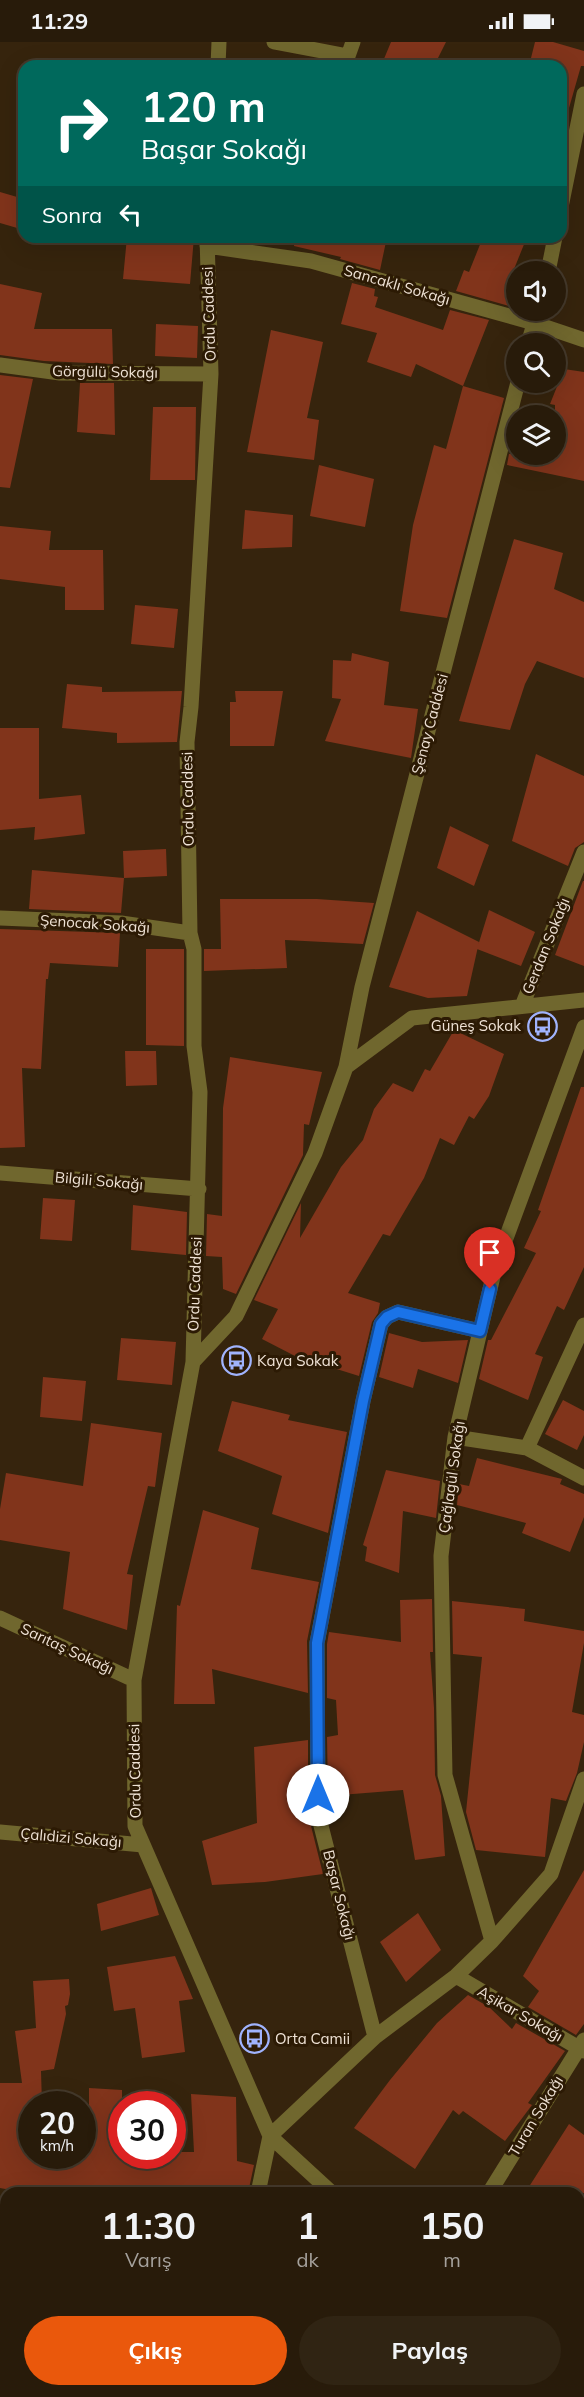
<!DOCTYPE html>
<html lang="tr">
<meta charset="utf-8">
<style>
body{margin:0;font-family:Mulish,sans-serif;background:#302413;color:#f1f3f6;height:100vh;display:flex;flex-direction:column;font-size:22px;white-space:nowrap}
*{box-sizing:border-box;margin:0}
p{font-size:20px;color:#a5a19c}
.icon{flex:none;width:33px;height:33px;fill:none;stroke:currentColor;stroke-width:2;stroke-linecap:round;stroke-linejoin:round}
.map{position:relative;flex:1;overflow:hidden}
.panel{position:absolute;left:0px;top:2145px;width:585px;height:210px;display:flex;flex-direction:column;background:#281b0a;border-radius:18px 18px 0 0;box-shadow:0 6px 24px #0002,0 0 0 2px #44392b}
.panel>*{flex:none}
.banner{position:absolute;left:18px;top:18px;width:549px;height:183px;border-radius:18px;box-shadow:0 6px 24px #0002,0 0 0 2px #44392b;background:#00695c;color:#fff;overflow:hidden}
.controls{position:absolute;left:506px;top:219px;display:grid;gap:12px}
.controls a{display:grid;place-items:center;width:60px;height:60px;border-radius:50%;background:#281b0a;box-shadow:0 6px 24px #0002,0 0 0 2px #44392b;font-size:30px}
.speed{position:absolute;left:18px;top:2049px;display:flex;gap:12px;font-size:30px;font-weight:700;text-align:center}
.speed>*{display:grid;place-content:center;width:78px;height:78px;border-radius:50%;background:#281b0a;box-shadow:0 6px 24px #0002,0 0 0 2px #44392b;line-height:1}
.speed small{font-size:15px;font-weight:400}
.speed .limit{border:9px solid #d22;background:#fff;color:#111}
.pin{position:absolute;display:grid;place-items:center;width:51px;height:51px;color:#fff;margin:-62px -26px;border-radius:50% 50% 50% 0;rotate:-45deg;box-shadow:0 0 6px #0007}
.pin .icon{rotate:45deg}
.me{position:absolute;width:66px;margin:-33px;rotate:0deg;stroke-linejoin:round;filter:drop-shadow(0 0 4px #0008)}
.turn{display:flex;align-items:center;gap:21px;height:126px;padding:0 24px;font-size:27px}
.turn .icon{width:78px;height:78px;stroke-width:2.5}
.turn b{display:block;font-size:42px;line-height:51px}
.then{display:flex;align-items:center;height:57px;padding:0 24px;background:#0003;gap:12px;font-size:22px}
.eta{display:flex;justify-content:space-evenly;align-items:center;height:102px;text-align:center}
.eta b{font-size:36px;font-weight:700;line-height:42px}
.action{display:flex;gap:12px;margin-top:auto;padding:12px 24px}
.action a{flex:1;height:69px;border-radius:36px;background:#ea580c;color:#fff;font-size:24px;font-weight:700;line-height:69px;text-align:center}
.action a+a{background:#302413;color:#f1f3f6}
.status{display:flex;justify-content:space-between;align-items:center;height:42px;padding:0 30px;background:#281b0a;direction:ltr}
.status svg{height:16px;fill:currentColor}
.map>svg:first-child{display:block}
.building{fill:#81341b}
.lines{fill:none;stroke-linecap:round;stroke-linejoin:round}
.minor{stroke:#70672e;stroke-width:15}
.route-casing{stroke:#114b97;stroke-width:15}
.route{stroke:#1a73e8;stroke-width:10}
.labels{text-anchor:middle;stroke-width:6;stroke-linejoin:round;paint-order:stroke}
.street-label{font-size:15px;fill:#efe2d5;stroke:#2c1a04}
.poi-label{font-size:15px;fill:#efe2d5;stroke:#2c1a04;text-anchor:start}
</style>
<div class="status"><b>11:29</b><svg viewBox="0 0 49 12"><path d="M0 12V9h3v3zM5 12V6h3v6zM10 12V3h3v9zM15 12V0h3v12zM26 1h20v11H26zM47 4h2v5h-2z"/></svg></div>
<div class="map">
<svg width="584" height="2355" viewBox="0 0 584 2355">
<rect width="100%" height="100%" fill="#36240d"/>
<path class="building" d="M391,0H446L434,24H381Z
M535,0H553L584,9V24H581L567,73L561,72V24H529Z
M0,150L24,157V188L0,181Z
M127,195H194L190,242L123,237Z
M295,195H387L380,228L340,217L341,215L294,204Z
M483,195H527L508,242L516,245V266L456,249L464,228L469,230Z
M352,241L375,247L374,254L378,255L375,265L443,288L450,268L489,278L463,344L416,322L411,335L367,320L377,291L341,282Z
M0,242L42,251L34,287H112L113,322L44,319L0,313Z
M156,282L198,284L197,316L155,314Z
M271,288L323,300L307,376L319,378L314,418L247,410Z
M564,327L584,330V439L507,423L509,412H555V363L550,362Z
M0,333L33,337L10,446L0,445Z
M80,341H114L115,393L77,390Z
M463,344L504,356L447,576L400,569L413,483L434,403L446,407Z
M153,365H196L195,438H150Z
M319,423L374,437L365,485L310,474Z
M245,468L293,473L292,505L242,507Z
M0,484L51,489L49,508H103L104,568H65V545L0,537Z
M514,497L563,511L554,547L584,560V636L537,619L525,642L510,688L459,679Z
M135,563L178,567L174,606L131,602Z
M352,611L389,620L384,663L418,667L411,716L325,699L341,657L332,656L333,618L351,619Z
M67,642L102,645V650L182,649L177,700L117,701V691L62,686Z
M235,649H283L274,704H230V660H236Z
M0,686H39V757L81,753L85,792L34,798L35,785L0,788Z
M536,712L584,734V800L575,806L568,824L512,799Z
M450,784L489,803L474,844L437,826Z
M166,807L167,834L124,836L123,809Z
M32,828L124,836L121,871L29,867Z
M583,839H584V924L555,913Z
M220,857H317L374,861L363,902L285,898L287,926L204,929V907H221Z
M489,868L535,890L521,924L477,907Z
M417,869L479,900L467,954L428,956L389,945Z
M0,887L120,891L118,925L50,921L48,937H46L41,1027L22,1026L25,1105L0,1106Z
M146,907H184V1004L146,1003Z
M454,988L504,1012L489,1054L474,1077L469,1074L454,1103L440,1096L424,1136L390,1194L383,1192L348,1251L380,1261L378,1271L372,1280L359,1334L295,1314L262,1297L278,1267L254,1258L301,1161L300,1196L341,1125L363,1098L374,1067L393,1041L413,1050L425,1027L430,1029Z
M125,1009H156L157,1043L126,1044Z
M230,1015L322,1030L309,1083L304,1082L303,1113L236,1252L223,1247L222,1215L206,1214L207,1172L222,1174L223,1066Z
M581,1045H584V1225L564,1268L557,1264L535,1312L543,1315L528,1358L479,1337L488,1298H491L536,1211L524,1206L541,1169L538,1168Z
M43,1156L75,1158L72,1199L40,1197Z
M133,1163L187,1170L186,1213L131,1208Z
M389,1291L422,1300L468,1298L458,1341L418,1327L413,1346L379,1335Z
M121,1296L176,1300L172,1343L117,1338Z
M43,1335L86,1339L82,1379L40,1375Z
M563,1358L584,1369V1393L577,1408L545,1392Z
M232,1359L290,1373L288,1378L347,1390L328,1491L272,1472L282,1434L218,1409Z
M91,1381L162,1391L155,1445L148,1444L127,1532L133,1533L127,1588L63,1567L70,1510L0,1498V1467L6,1431L83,1444Z
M477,1416L562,1437L560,1442L584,1452V1475L570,1510L522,1491L526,1481L457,1463L459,1442L469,1444Z
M386,1428L440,1439L436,1476L403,1469L399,1531L365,1519L367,1505L363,1503Z
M203,1468L259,1486L251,1527L319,1540L307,1599L308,1651L212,1627L215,1662H174L177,1563L180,1564Z
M432,1557L433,1610H430L434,1666L435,1733L441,1754L445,1814L415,1818L403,1748L328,1754L327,1695L338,1693L336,1658L327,1656V1602L329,1590L401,1600L400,1558Z
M452,1559L525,1567L524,1579L584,1589V1601L572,1670L584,1673V1700L577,1731L566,1759L551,1756L545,1815L476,1808L466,1770L482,1615L453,1612Z
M308,1698V1772L323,1832L265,1840L212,1843L202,1799L257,1781L254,1705Z
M584,1828V1982L576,1993L528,1965L539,1949L523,1934Z
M151,1846L159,1873L101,1889L97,1862Z
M418,1871L441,1908L406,1940L380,1900Z
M175,1914L193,1957L179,1959L185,2010L142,2016L135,1966L114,1969L107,1925Z
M69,1937L70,1952L68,1963L65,1964L66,1972L54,2027L41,2029L42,2062H32V2114H82V2101L89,2102V2046L122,2048V2114H172V2110H194L191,2052L236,2055L237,2119L254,2123L248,2151H27L0,2146V2041H22L15,1989L36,1986L33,1939Z
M468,1953L489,1965L512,1987L516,1981L565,2009L528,2061L532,2063L505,2099L463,2069L459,2073L453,2068L415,2127L354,2086L390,2038L437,1981Z
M569,2082L584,2093V2151H525Z"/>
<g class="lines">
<path class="minor" d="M274,0L348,14L353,0
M218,24L219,0
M561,165L584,52
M207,195L211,332L191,665L187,700L190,891L194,907V1004L200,1050L193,1320L134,1638L135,1784L270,2094L258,2151
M207,204L311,219L534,281L584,298
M548,230L555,195
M528,302L538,268
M0,323L60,331L211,332
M0,876L121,881L190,891
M522,964L584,810
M346,1025L362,945L518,340
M0,1131L199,1147
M193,1320L236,1274L315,1111L346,1025L412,976L584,958
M455,1395L527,1406L584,1436
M527,1406L584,1283
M0,1576L134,1638
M0,1790L143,1803
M492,1899L445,1733L441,1514L455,1395L495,1226L584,985
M456,1934L584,2009
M375,1995L318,1772L317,1601L363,1359L381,1282L387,1275L398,1270L480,1289
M332,2151L270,2094L375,1995L456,1934L492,1899L551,1832L584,1737
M489,2151L584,1998
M0,2163H6
M579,2346L584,2350
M35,2355L48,2349
M246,2355V2349"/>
</g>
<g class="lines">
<defs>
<path id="route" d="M318,1753L317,1601L363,1359L381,1282L387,1275L398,1270L480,1289L490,1247"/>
</defs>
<use href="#route" class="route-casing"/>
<use href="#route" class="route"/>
</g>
<defs>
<symbol id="bus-ring" viewBox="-11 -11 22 22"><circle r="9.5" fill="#2c1a04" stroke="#a0b3fd" stroke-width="1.5"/><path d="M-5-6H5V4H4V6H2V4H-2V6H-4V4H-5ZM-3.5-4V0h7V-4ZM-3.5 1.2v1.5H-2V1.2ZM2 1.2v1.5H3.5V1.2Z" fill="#a0b3fd"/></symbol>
</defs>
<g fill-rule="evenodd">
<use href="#bus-ring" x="526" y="968" width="33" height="33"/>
<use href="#bus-ring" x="220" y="1302" width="33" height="33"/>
<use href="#bus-ring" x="238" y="1980" width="33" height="33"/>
</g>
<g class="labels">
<g class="street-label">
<text transform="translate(397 243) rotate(16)" y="5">Sancaklı Sokağı</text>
<text transform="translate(209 272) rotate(-92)" y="5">Ordu Caddesi</text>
<text transform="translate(105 330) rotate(1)" y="5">Görgülü Sokağı</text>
<text transform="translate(430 682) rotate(-75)" y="5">Şenay Caddesi</text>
<text transform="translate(188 757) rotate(-91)" y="5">Ordu Caddesi</text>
<text transform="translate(95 882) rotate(4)" y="5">Şenocak Sokağı</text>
<text transform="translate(546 904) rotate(-68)" y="5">Gerdan Sokağı</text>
<text transform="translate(99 1139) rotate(5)" y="5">Bilgili Sokağı</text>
<text transform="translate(195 1242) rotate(-88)" y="5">Ordu Caddesi</text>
<text transform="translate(452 1435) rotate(-82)" y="5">Çağlagül Sokağı</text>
<text transform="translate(67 1607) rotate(25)" y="5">Sarıtaş Sokağı</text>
<text transform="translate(135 1729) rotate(-91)" y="5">Ordu Caddesi</text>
<text transform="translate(71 1796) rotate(5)" y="5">Çalıdizi Sokağı</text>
<text transform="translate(339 1853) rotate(76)" y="5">Başar Sokağı</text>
<text transform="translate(520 1972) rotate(30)" y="5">Aşikar Sokağı</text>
<text transform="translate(536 2074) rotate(-59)" y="5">Turan Sokağı</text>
</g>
<g class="poi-label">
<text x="521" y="989" text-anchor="end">Güneş Sokak</text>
<text x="257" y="1324">Kaya Sokak</text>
<text x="275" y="2002">Orta Camii</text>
</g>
</g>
</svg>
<div class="controls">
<a><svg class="icon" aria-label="sound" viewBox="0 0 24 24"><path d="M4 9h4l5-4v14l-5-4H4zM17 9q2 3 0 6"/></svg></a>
<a><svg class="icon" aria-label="search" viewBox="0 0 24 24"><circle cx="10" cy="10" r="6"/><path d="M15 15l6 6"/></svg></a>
<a><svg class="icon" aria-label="layers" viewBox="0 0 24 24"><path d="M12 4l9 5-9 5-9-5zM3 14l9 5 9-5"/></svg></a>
</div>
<div class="speed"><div>20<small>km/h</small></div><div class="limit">30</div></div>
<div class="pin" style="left:490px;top:1247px;background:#d93025"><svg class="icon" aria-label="arrive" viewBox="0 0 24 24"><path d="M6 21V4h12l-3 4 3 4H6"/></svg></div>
<svg class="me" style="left:318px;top:1753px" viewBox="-20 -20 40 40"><circle r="19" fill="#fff"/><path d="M0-13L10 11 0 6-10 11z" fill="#1a73e8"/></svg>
<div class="banner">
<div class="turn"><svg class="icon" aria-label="right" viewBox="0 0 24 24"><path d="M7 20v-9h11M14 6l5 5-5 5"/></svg><div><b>120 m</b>Başar Sokağı</div></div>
<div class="then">Sonra<svg class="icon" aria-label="left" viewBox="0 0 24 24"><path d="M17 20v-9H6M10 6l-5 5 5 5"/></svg></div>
</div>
<section class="panel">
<div class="eta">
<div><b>11:30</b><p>Varış</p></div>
<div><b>1</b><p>dk</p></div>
<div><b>150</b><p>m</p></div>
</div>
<div class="action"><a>Çıkış</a><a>Paylaş</a></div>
</section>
</div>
